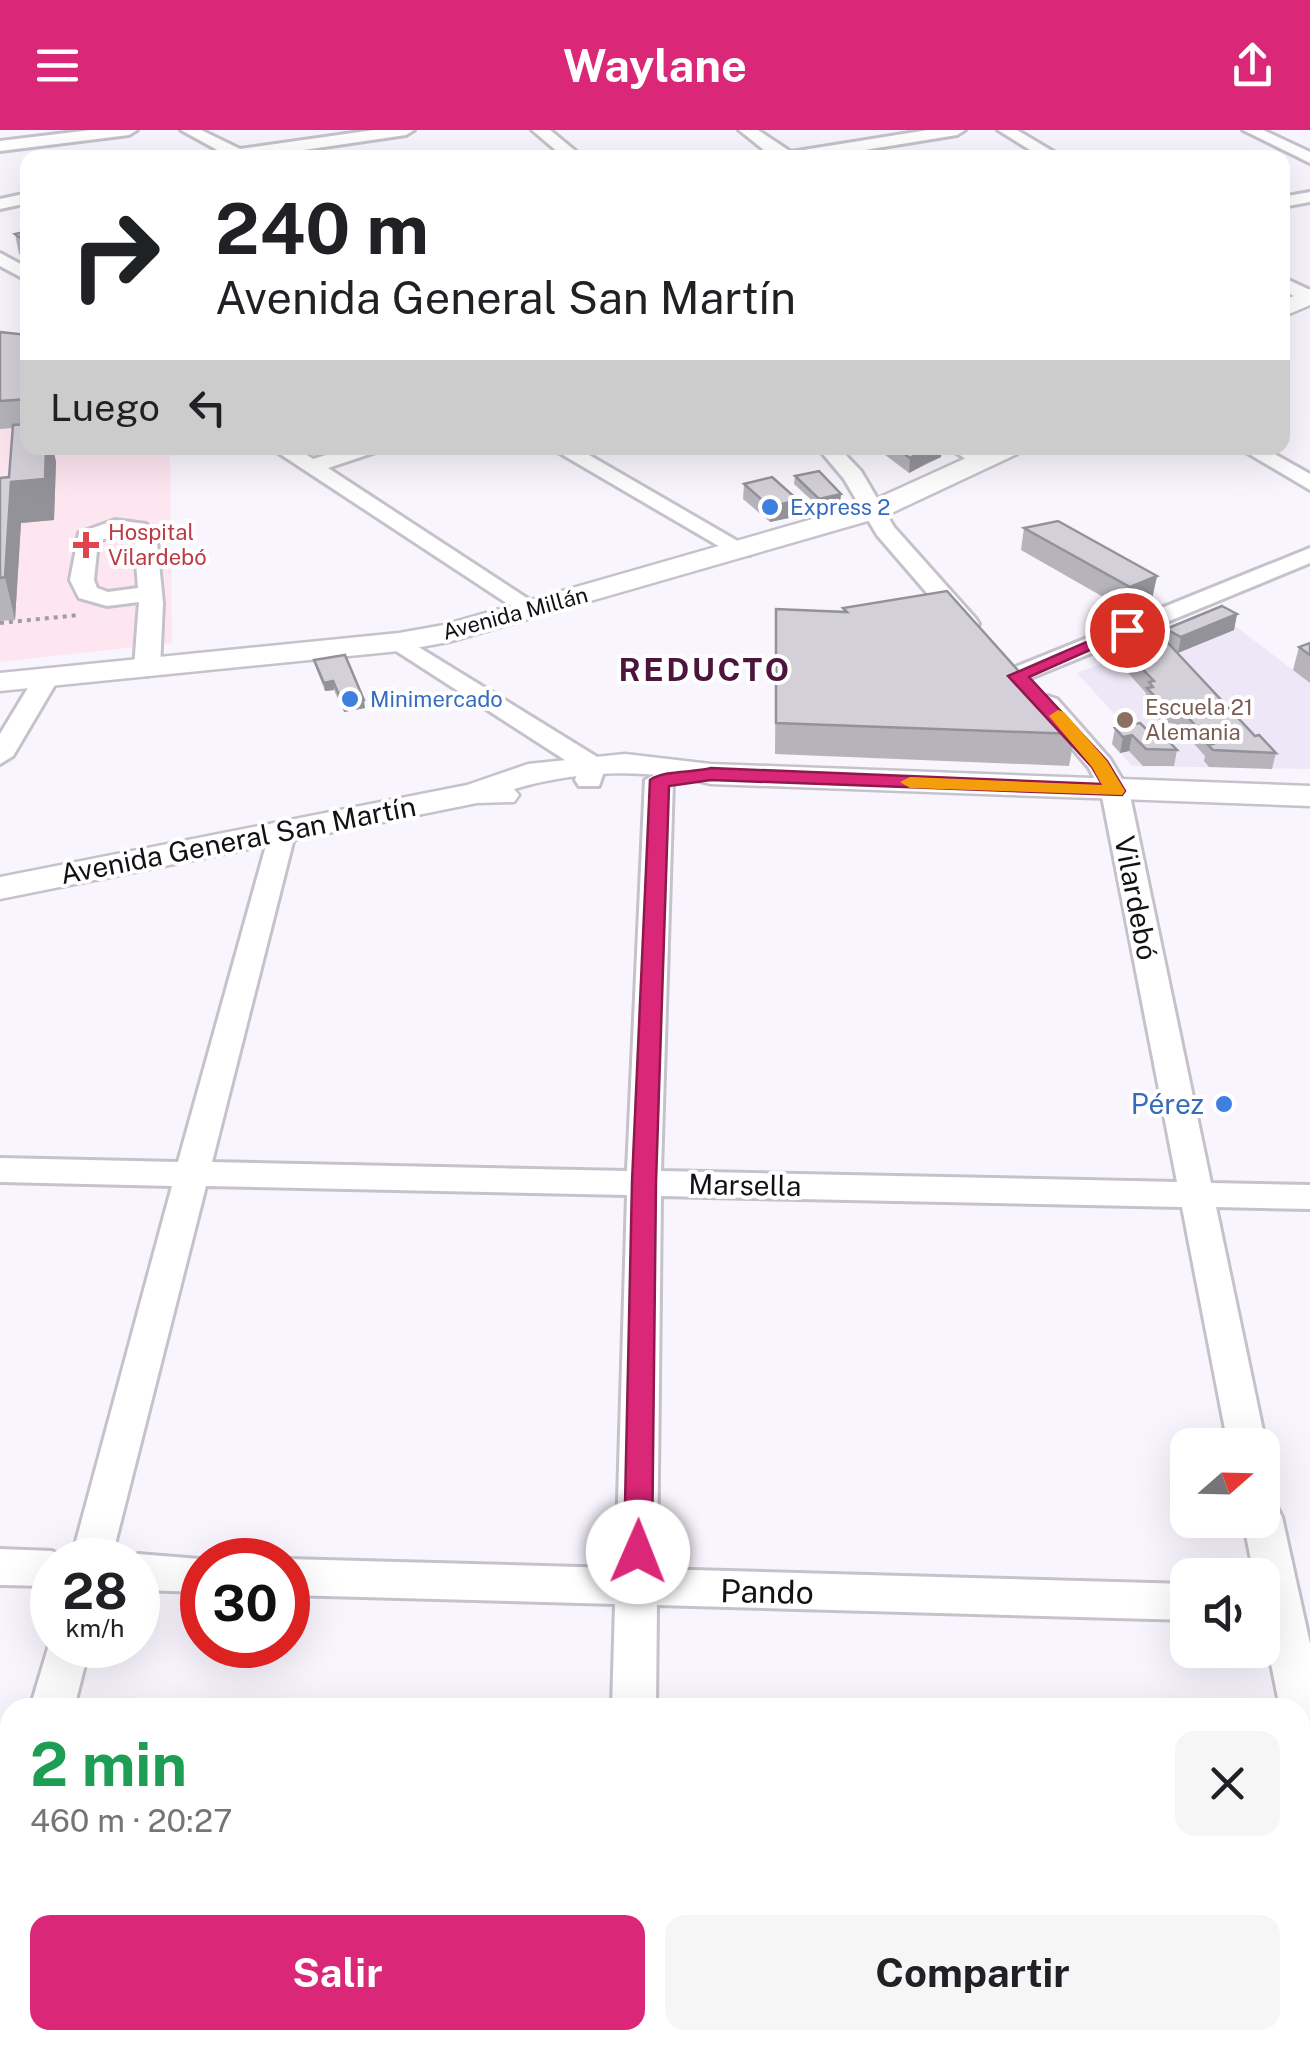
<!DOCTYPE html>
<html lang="es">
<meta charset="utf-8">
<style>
body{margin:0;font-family:"Public Sans",sans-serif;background:#f6f6f6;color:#202124;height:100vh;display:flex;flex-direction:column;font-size:38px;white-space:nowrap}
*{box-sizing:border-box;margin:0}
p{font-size:32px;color:#757577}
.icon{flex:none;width:55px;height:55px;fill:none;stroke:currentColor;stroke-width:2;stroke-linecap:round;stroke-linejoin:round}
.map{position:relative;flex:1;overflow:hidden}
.sheet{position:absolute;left:0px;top:1568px;width:1310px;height:352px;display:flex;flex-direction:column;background:#fff;border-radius:30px 30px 0 0;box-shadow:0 10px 40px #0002}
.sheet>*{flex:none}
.banner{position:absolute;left:20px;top:20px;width:1270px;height:305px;border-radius:20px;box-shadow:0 10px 40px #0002;background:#fff;color:#202124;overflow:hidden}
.needle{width:65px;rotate:70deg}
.fabs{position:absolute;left:1170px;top:1298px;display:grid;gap:20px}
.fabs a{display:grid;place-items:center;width:110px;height:110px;border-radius:20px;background:#fff;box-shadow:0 10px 40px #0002;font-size:50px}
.speed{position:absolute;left:30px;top:1408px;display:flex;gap:20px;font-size:50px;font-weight:700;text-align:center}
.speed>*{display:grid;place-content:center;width:130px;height:130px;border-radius:50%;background:#fff;box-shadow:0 10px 40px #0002;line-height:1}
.speed small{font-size:25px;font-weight:400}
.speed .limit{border:15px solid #d22;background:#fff;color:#111}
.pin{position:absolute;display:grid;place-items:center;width:85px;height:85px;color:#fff;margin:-42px;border:5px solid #fff;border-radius:50%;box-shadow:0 2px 10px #0007}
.me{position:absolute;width:110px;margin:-55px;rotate:1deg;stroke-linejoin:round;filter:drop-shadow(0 0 8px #0008)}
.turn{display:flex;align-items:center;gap:35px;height:210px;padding:0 30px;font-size:45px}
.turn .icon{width:130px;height:130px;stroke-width:2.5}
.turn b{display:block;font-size:70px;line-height:85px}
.then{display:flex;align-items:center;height:95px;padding:0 30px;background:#0003;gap:20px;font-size:38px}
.round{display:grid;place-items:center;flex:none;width:105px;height:105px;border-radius:20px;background:#f6f6f6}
.summary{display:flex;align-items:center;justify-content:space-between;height:170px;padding:0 30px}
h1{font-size:60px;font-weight:700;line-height:75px;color:#1e9e55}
.action{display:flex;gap:20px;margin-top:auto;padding:20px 30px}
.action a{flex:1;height:115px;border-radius:20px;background:#db2777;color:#fff;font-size:40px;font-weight:700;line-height:115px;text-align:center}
.action a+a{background:#f6f6f6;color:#202124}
header{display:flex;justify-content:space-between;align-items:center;height:130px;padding:0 30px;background:#db2777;color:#fff;font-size:45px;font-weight:700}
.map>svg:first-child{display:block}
.built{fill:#eee7f7}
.medical{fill:#fee6f0}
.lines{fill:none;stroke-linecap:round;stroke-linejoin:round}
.minor-casing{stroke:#c6c2cc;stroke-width:6}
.major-casing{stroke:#c6c2cc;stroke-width:5}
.path{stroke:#9f9ca4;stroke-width:4;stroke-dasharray:4 5;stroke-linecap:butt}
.minor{fill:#fff;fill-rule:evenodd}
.major{fill:#fff;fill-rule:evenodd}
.wall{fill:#b6b3bb}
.shaded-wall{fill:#949299}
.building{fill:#d4d0da;stroke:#949299;stroke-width:2.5}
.route{fill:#db2777;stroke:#8e194d;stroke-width:2.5}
.slow{fill:#f59e0b}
.shop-dot{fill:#3f7fe0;stroke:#fff;stroke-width:4}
.health-dot{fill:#e0444e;stroke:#fff;stroke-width:4}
.education-dot{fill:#8d6e63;stroke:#fff;stroke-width:4}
.labels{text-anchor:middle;stroke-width:8;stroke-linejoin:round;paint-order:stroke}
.far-shop-label{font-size:22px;fill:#366cbe;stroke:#fff;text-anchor:start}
.far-health-label{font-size:22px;fill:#be3a42;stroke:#fff;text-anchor:start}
.far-street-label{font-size:22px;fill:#131115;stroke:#fff}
.far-education-label{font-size:22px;fill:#785e54;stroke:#fff;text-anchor:start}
.street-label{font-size:28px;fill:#131115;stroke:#fff}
.shop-label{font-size:28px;fill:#366cbe;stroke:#fff;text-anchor:end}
.far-district-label{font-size:32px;font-weight:bold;letter-spacing:2.5px;fill:#4d143d;stroke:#fff}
.near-street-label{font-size:32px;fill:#131115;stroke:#fff}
</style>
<header><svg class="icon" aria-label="menu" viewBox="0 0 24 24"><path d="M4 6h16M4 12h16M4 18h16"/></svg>Waylane<svg class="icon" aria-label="share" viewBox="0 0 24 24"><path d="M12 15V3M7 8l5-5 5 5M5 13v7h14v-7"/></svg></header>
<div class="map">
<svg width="1310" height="1918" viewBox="0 0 1310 1918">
<rect width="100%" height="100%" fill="#f9f5ff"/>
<path class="built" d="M1222,486L1310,553V639L1132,636L1112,614L1136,608L1077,543Z"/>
<path class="medical" d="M27,297L28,318H170L172,513L0,532V299Z"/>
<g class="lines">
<defs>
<path id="minor" d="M91,0H137L129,5L0,21V11Z
M181,0H201L240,19L374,0H414L406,5L249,28H204L221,22Z
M532,0H550L584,28H565Z
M739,0H758L791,22L928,0H965L957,5L815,28H774Z
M998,0H1017L1064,28H1043Z
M1243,0H1263L1310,22V33Z
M1310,62V72L1282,77V67Z
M28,63V73L0,79V69Z
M0,123L28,138V151L0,136Z
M1282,147L1310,160V174L1282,160Z
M271,318H296L313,329L349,318H379L376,322L328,338L545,480L533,487L525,485Z
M551,318H577L753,420L750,425H734Z
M818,318H839L861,341L894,397L976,489L979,494L976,499H958L877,405L844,349Z
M949,318H975L994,330L991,335H975Z
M1239,318H1264L1310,344V360Z
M115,390L146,394L156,403L163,473L160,538L147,546L134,538L139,472L107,476L79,468L70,450L79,403ZM123,403L134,406L138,458L108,462L97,458L94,450L98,411Z
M1310,418V433L1026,550L1017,553L1004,545L1008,540Z
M399,505L602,630L606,636L599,656H579L575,650L579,639L390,517L387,512L390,507Z
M46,540L59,548L13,626L0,634V604L37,543Z
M1048,566L1057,569L1110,629L1129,661L1211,1053L1310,1055V1079L1216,1077L1266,1315L1262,1323V1315H1228L1182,1077L661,1066L657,1439L1188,1454V1490L657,1475L656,1578H612L615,1474L288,1465V1429L616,1438L627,1065L206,1056L111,1430H71L172,1056L0,1052V1028L178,1032L272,694L282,692L296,700L212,1032L627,1041L645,650L659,642L673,650L661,1041L1177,1052L1101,661L1089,638L1035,574Z
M1262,1370L1276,1375L1282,1387L1310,1514V1635L1300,1632V1578H1280L1262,1489V1445H1254L1243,1390H1262Z
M0,1419L52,1421L68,1430H52V1456L0,1455Z
M138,1424L212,1430H202V1462L138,1460V1430H123Z
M52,1505V1515H90L74,1578H30Z
M10,1715V1794L0,1798V1719Z
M600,1910H650L649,1918H599Z"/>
<path id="major" d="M1310,159V175L1282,187V171Z
M988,318H1021L1017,324L885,386L448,512L399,521L0,561V543L399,503L444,495L865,374Z
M625,624L711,634L1310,656V676L711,654C647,638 578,640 514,659L519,665L514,672L477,673L0,769V747L467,655L528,634Z"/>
</defs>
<use href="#minor" class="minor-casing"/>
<use href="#major" class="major-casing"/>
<path class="path" d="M0,493L79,485"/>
<use href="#minor" class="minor"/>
<use href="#major" class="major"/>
</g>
<path class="wall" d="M28,101V129L19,124L15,104Z
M0,202L28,205V318H53L56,332L54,390L21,393L15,490L0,491V348L9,347L13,298L0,299Z
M876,318H941V327L909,343Z
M795,346L841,364L840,372L818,376L794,354Z
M744,354L798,370V386L770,392L743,369Z
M1024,398L1157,446L1152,469L1126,480L1021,420Z
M843,478L1075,604L1069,636L775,624L776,479L843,482Z
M1237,484L1234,500L1177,523L1255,606L1276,623L1272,639L1209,637L1204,631L1205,626L1176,594L1161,592L1144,574L1146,563L1120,534L1110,530L1113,514L1164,509L1166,499Z
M1310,513V553L1293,540L1299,517Z
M314,530L365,578L344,582L334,560L325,561L316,538Z
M1115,598L1147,600L1177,620L1174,636H1143L1129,621L1120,623L1112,614Z"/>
<path class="shaded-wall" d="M46,318H53L56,332L54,390L21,393L15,490L5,447L11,352Z
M927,320L925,334L909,343L910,328Z
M942,320L941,327L925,334L926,327Z
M841,364L840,372L818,376L819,369Z
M798,370V386L770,392V377Z
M1157,446L1152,469L1126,480L1130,457Z
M1237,484L1234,500L1178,523L1181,507Z
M333,551L334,560L325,561L324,553Z
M364,570L365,578L344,582L343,574Z
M1132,605L1129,621L1120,623L1123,607Z"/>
<path class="building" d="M28,101V113L15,104Z
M0,202L28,205V269L0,271Z
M28,294V318H46L45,349L11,352L5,447L0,448V348L9,347L13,295Z
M896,318H921L927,320L910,328Z
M921,318H941L942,320L926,327L927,320Z
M819,341L841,364L819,369L795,346Z
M772,347L798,370L770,377L744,354Z
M1058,391L1157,446L1130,457L1024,398Z
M947,461L1075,604L776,593V479L847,482L843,478Z
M1222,476L1237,484L1181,507L1166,499Z
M1154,498L1255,606L1259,605L1276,623L1213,620L1208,615L1213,614L1179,578L1164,576L1147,558L1153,557L1149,552L1154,551L1123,519L1113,514Z
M1310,513V525L1299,517Z
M345,525L364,570L343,574L333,551L324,553L314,530Z
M1140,593L1147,600L1156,598L1177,620L1146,619L1132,605L1123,607L1115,598Z"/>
<path class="route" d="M1121,497L1135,500L1029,547L1107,631L1125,661L1122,665L711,650L669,656L656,1052L652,1422L648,1431L638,1434L628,1431L624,1422L632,1052L650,650C664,640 692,643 711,638L1102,654L1092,637L1008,546Z"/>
<path class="slow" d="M1058,580L1064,582L1107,631L1125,661L1122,665L910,658L900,652L910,647L1102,655L1092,637L1049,586Z"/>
<g class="shop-dot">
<circle cx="770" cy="377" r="10"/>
<circle cx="350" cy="569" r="10"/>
<circle cx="1224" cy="974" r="10"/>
</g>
<path class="health-dot" d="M81 400h10v10h10v10h-10v10h-10v-10h-10v-10h10z"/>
<circle class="education-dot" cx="1125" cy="590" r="10"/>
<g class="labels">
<g class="far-shop-label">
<text x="790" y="385">Express 2</text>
<text x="370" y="577">Minimercado</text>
</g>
<g class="far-health-label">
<text x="108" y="410">Hospital<tspan x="108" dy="25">Vilardebó</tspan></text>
</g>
<g class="far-street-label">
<text transform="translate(515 483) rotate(-15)" y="8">Avenida Millán</text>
</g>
<g class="far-education-label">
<text x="1145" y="585">Escuela 21<tspan x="1145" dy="25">Alemania</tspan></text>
</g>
<g class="street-label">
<text transform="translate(238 710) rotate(-11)" y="10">Avenida General San Martín</text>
<text transform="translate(1136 768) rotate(79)" y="10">Vilardebó</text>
<text transform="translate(745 1055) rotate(1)" y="10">Marsella</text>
</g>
<g class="shop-label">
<text x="1204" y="984">Pérez</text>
</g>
<g class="far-district-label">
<text x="705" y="551">REDUCTO</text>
</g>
<g class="near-street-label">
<text transform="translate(767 1462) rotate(1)" y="11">Pando</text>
</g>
</g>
</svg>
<div class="fabs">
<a><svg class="needle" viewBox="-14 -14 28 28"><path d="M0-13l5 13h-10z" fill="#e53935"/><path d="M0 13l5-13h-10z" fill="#757577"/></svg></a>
<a><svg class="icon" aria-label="sound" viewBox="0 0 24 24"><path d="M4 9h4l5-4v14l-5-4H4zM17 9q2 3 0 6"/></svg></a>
</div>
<div class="speed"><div>28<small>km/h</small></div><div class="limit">30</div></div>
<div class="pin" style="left:1127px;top:500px;background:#d93025"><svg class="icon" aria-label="arrive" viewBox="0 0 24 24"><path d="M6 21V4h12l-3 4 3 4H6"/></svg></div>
<svg class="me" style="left:638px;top:1422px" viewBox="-20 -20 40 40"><circle r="19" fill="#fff"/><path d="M0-13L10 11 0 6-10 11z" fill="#db2777"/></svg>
<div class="banner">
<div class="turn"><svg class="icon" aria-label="right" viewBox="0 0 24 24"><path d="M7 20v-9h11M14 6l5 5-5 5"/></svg><div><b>240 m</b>Avenida General San Martín</div></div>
<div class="then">Luego<svg class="icon" aria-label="left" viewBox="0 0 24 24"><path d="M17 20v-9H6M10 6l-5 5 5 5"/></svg></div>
</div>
<section class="sheet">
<div class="summary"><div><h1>2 min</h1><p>460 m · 20:27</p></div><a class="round"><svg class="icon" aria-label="close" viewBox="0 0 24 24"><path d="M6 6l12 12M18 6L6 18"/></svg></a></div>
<div class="action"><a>Salir</a><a>Compartir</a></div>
</section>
</div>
